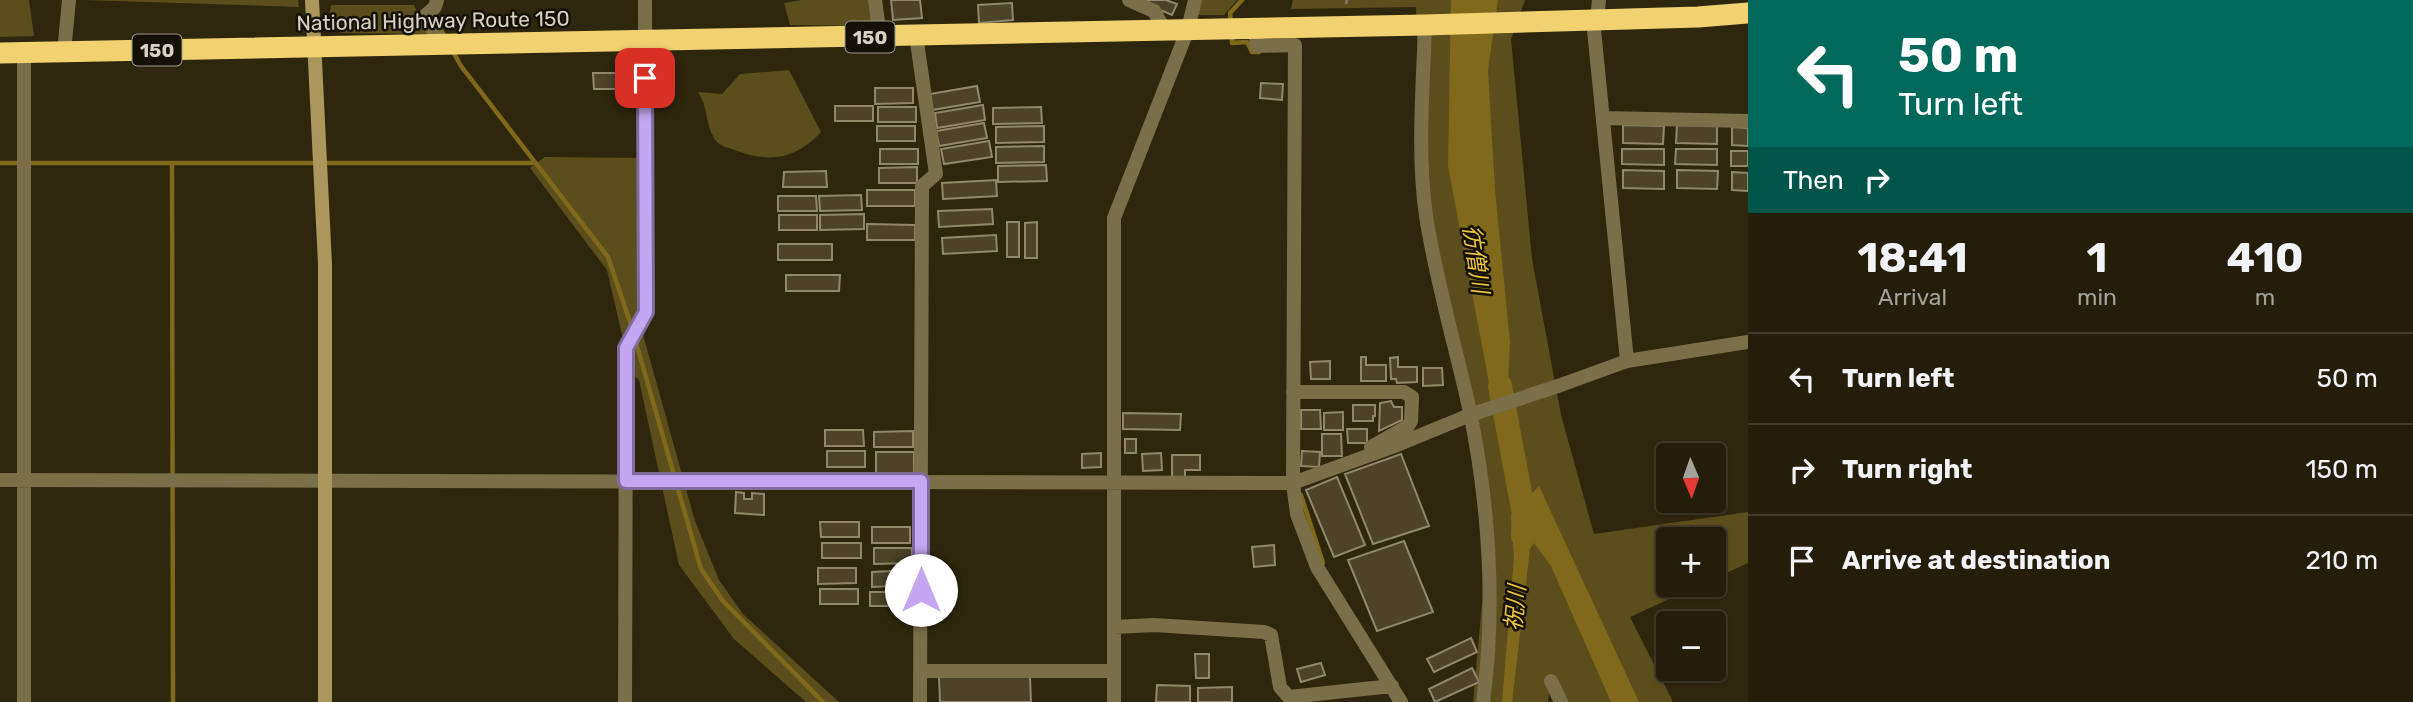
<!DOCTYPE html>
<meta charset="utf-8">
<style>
body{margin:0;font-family:Rubik,"Noto Sans JP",sans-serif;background:#2b2613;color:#f1f3f6;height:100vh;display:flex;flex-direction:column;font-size:26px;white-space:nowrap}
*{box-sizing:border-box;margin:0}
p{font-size:23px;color:#a3a29c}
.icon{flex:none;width:38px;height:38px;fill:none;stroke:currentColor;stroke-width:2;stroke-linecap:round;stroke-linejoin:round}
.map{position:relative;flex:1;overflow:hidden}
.sheet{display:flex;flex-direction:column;background:#231d0a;width:665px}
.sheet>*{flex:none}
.top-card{background:#00695c;color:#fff;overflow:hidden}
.needle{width:46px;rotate:178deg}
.tools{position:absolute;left:1656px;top:443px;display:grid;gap:14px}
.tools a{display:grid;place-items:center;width:70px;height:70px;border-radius:7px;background:#231d0a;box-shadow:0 2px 5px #0004,0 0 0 2px #403b2b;font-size:35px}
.pin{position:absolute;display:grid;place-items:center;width:60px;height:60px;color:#fff;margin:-30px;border-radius:14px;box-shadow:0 4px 10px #0006}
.me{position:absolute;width:77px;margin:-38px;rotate:0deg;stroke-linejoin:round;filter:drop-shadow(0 0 5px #0008)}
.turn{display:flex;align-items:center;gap:24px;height:147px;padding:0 35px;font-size:32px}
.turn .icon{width:91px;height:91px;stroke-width:2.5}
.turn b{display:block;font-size:49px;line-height:60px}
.then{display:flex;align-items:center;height:66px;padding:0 35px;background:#0003;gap:14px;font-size:26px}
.eta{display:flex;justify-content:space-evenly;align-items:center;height:119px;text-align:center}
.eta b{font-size:42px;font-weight:700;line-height:49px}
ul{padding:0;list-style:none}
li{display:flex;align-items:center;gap:21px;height:91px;padding:0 35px;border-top:2px solid #403b2b}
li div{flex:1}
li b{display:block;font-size:26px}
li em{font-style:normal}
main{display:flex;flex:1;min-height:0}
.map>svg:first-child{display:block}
.green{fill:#5c4d1c}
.water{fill:#80691b}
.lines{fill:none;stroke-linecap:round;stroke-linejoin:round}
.stream{stroke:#80691b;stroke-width:4.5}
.river{stroke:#80691b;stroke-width:24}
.building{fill:#4c4329;stroke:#91886b;stroke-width:2}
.path{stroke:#817b67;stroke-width:2.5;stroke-dasharray:5 3.5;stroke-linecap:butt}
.street{stroke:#7b6f4a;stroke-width:14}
.secondary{stroke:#ab975b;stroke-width:14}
.highway{stroke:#f1d271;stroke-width:21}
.route-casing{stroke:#7f6d9d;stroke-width:18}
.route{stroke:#c4a7f1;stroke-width:12}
.labels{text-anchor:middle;stroke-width:5;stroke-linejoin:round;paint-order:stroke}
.shield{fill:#141006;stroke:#9c988a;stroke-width:2}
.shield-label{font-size:19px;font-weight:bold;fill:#d6d2c3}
.street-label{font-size:21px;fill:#d6d2c3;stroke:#141006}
.water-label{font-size:23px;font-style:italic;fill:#ecc43d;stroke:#141006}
</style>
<main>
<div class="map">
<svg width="1748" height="702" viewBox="0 0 1748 702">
<rect width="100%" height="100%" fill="#2f270d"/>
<path class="green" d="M0,0H29L34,36L0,37Z
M83,0H298L299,7Z
M802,0H875L878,26L790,25L784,3Z
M1195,0H1237L1224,15H1191Z
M1293,0H1525L1511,39L1532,259L1561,415L1594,534L1748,512V563L1713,579V539H1668V584L1700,585L1630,617L1673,702H1568L1563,692L1550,682L1548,702H1473L1490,515L1422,169L1416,7L1291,9Z
M331,5H414L427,34L340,33L329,20Z
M789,70L821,132C796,159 771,163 737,151C728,147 719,147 714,138C705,123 708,106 698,92L722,94L740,74Z
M545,157L645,158L642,331L695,521L719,580L743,614L839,702H806L734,639L679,565L639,380L631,373L607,270L530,168Z"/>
<path class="water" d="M1451,0H1498L1488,70L1495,190L1510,342L1504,462L1448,166Z
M1539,486L1639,702H1611L1551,566L1534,543L1530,549L1512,702H1502L1514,557L1511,515Z"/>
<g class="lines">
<path class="stream" d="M437,22L446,39
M1231,24L1230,13L1242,0
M1232,36V43L1247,42L1252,52H1259
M452,50L461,66L608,257L632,328
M0,163H533
M172,163L173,702
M635,339L701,569L723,601L823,702
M1301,495L1323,563"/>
<path class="river" d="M1500,386L1524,514L1523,536"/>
</g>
<path class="building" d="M891,0H920L922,18L893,20Z
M1136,0H1166L1177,4L1172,15Z
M1012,3L1013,20L979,23L978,5Z
M593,73H637V89H594Z
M1261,83L1283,84L1282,100L1260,98Z
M977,86L980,102L932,110L930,94Z
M875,88H913V103L875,104Z
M983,105L985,120L937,128L935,113Z
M835,106H873V121H835Z
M878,107H916V122H878Z
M1041,107L1042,123L993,124V108Z
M984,123L987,138L939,146L936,131Z
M1623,125L1664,126L1663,144L1623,143Z
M1677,125L1717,126V144L1676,143Z
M877,126H915V141H877Z
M1044,126V142L996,143V127Z
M1732,127L1748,128V146L1732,145Z
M989,141L992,157L944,164L941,149Z
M1044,146V162L996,163V147Z
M880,149H918V164H880Z
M1622,149H1664V165L1622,164Z
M1676,149H1717V165L1675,164Z
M1731,151H1748V166H1731Z
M1046,165L1047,181L998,182V166Z
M917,167V183H879V168Z
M1623,170L1664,171V189L1623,188Z
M1677,170L1718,171L1717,189L1677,188Z
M826,171L827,187H783L784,172Z
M1732,172L1748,173V191L1732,190Z
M996,180L997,196L943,199L942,183Z
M867,190H915V206H867Z
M861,195L862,210L820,211L819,196Z
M778,196H816L817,211H778Z
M992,209L993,224L939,227L938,211Z
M864,214V229L820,230V215Z
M779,215H817V230H779Z
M1007,222H1019V257H1007Z
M1037,222V258H1025V223Z
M867,224L915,225V240H867Z
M996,235L997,251L943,254L942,238Z
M778,244H832V260H778Z
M786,275H840L839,291H786Z
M1361,357H1366V365H1386V381H1361Z
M1398,357V367H1417V382L1397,383L1396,379H1391L1390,358Z
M1330,361V379H1311L1310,362Z
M1423,368H1442L1443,385L1423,386Z
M1391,401L1394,407H1402V420L1379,431L1380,403Z
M1353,405H1375V416H1373V421H1353Z
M1301,410H1320L1321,429H1301Z
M1343,412V430H1324V413Z
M1123,413L1181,414L1180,430L1123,429Z
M1347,429H1367V443H1348Z
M825,430H863L864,446H825Z
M913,431V447H874V432Z
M1322,434H1341L1342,456H1322Z
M1125,439H1136V453H1125Z
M827,451H865V467H827Z
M1302,451L1320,452L1319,467L1301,466Z
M876,452H914V476H876Z
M1101,453V467L1082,468V454Z
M1161,453L1162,470L1143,471L1142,454Z
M1401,454L1429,526L1373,544L1345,474Z
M1172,455H1200V470H1185V477H1172Z
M1337,477L1365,545L1334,557L1306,490Z
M736,492L744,493V499H752V493L764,494V515L735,513Z
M820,522H859V537H821Z
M872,527H910V543H872Z
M1404,541L1433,612L1377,631L1348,560Z
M822,543H861V558H822Z
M1274,545L1275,565L1254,567L1252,547Z
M874,548H912V563L874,564Z
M818,568H856V583L818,584Z
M891,571L892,586L872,587V572Z
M820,589H858V604H820Z
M870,592H891V606H870Z
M1471,638L1477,652L1434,672L1427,659Z
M1195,654H1209V678H1196Z
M1321,663L1325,675L1301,682L1297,669Z
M1472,668L1479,682L1435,702L1429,689Z
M939,677H1030L1031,702H940Z
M1157,685L1190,686V702H1156Z
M1232,687V702H1198V688Z"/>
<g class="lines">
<path class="path" d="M1346,4L1347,0"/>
<path class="street" d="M437,0L435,7L426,15L440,46
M875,0L880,36
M1129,0L1154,11L1164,29
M1593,20L1627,361
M1597,20L1599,0
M1425,25C1423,88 1417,153 1426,216C1436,282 1456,347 1470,412C1489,505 1496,608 1483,702
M1255,28L1257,46L1295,45L1293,483L1297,514L1317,567L1401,702
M916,35L936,174L922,186L920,702
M24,52V702
M64,52L69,0
M1603,118L1748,121
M1293,392H1404L1412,397L1411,421L1408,426L1371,447
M0,480L1293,483L1392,447L1470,415L1558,386L1627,361L1748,342
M1114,627L1154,625L1264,632L1271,635L1280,687L1293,702
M921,671H1114
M1551,681L1561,702
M1289,697L1392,686
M625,702L626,348L646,312L645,0
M1114,702V218L1188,29L1195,0"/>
<path class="secondary" d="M312,0L325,264V702"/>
<path class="highway" d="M0,53L1425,25L1698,17L1748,13"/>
</g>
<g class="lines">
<defs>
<path id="route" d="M645,78L646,312L626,348V481H921V590"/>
</defs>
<use href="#route" class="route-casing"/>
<use href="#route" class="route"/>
</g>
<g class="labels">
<g class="shield">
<rect x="845.5" y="21.5" width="49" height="31" rx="5"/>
<rect x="132.5" y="34.5" width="49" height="31" rx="5"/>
</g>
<g class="shield-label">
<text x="870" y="44">150</text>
<text x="157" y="57">150</text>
</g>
<g class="street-label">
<text transform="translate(433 21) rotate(-1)" y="7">National Highway Route 150</text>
</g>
<g class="water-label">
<text transform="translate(1476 259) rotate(82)" y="8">彷僧川</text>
<text transform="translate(1515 608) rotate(-85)" y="8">祝川</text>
</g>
</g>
</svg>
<div class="tools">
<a><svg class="needle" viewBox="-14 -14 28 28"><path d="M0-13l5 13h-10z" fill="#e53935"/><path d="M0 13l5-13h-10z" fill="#a3a29c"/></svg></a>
<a>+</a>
<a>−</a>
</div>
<div class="pin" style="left:645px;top:78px;background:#d93025"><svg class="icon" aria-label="arrive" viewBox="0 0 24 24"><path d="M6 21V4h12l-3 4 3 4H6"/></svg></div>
<svg class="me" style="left:921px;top:590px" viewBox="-20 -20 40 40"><circle r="19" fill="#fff"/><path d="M0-13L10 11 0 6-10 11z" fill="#c4a7f1"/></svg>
</div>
<section class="sheet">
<div class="top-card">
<div class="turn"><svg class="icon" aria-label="left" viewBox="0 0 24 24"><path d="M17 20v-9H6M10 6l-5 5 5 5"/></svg><div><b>50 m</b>Turn left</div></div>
<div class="then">Then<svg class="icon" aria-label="right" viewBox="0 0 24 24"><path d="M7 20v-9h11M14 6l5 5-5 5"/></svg></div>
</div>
<div class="eta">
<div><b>18:41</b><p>Arrival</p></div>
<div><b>1</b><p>min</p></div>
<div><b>410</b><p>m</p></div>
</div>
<ul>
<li><svg class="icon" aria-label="left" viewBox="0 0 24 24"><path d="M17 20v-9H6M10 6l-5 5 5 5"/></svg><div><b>Turn left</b></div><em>50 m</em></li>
<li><svg class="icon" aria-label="right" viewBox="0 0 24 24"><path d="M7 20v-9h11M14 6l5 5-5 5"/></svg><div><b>Turn right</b></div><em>150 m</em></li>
<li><svg class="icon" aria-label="arrive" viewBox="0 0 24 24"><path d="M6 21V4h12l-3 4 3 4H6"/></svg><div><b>Arrive at destination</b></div><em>210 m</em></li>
</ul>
</section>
</main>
